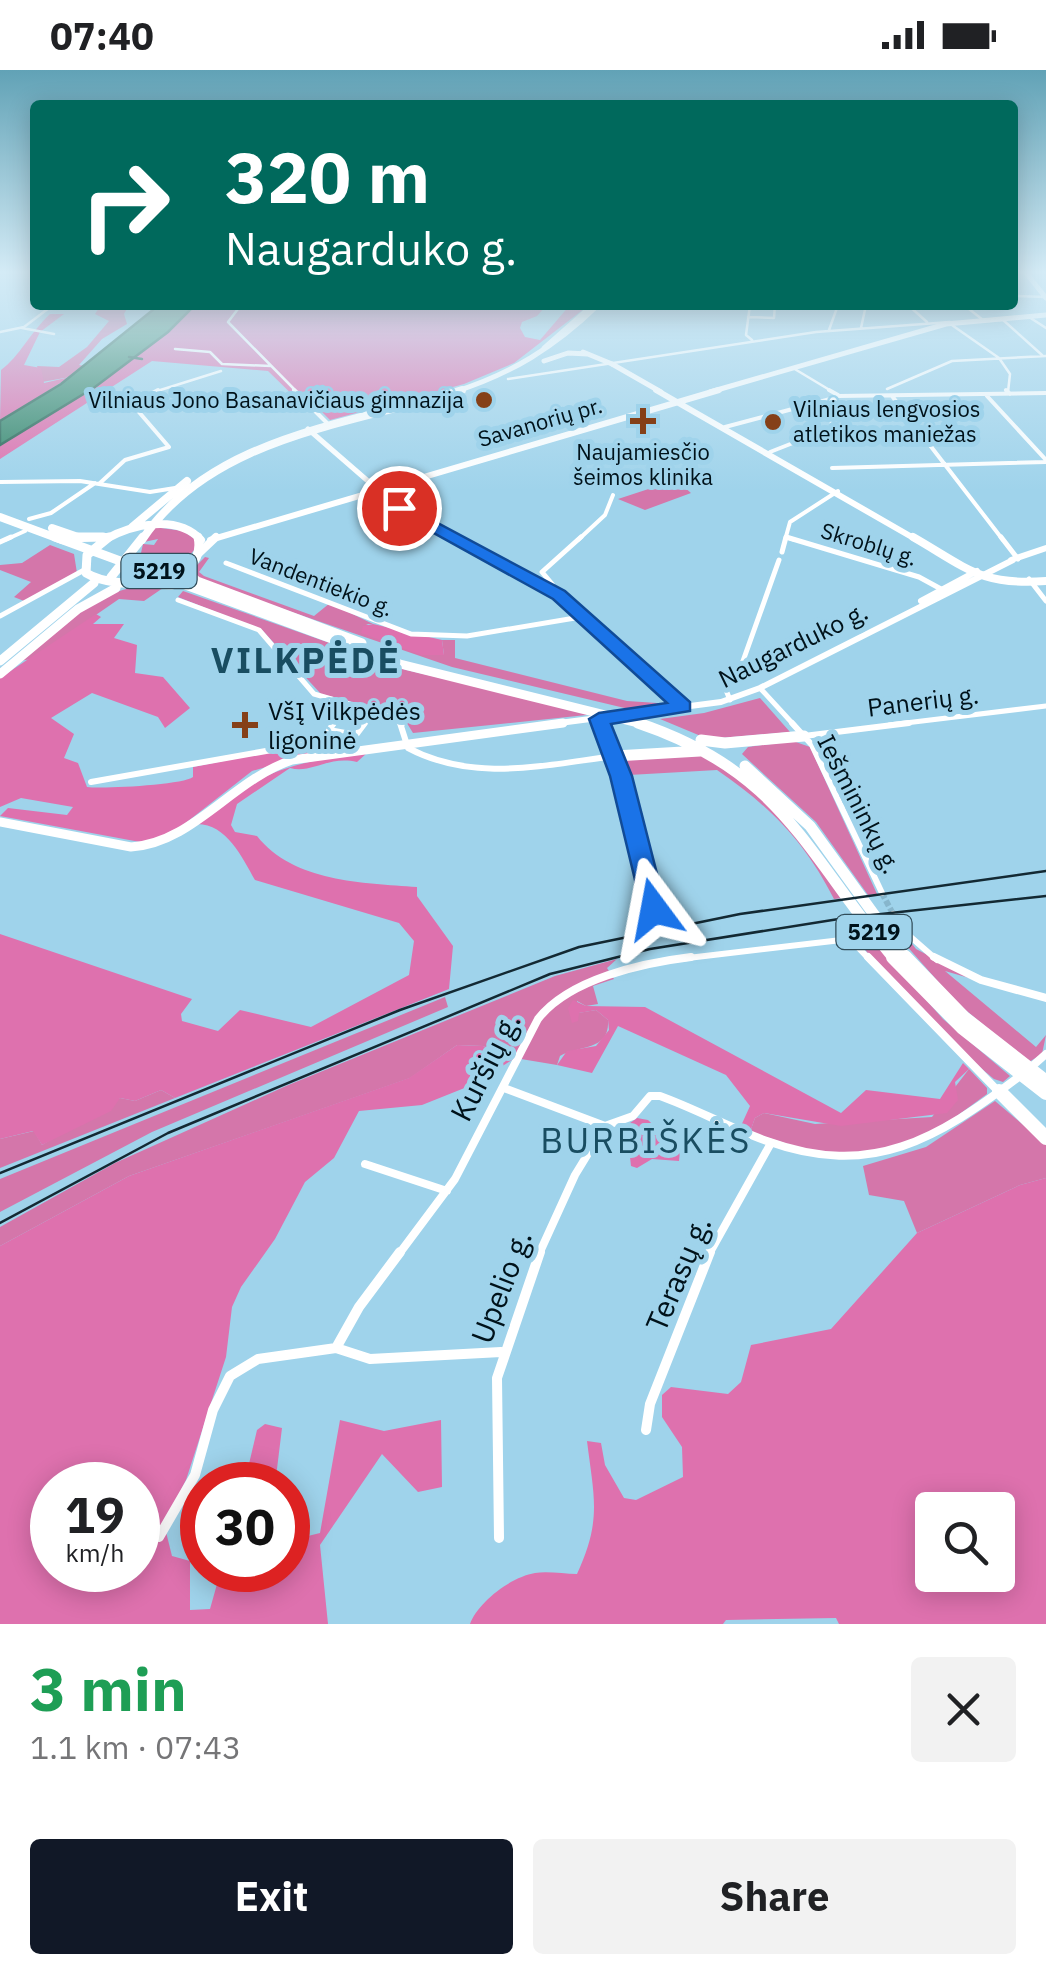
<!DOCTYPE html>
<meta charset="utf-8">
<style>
body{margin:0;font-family:"IBM Plex Sans",sans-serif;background:#f2f2f2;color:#202124;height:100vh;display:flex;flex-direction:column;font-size:38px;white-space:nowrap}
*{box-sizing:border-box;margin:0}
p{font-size:32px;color:#757577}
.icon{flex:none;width:55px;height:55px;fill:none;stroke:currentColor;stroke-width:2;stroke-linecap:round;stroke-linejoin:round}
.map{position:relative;height:1554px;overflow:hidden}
.side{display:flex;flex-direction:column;background:#fff;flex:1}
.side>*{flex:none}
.banner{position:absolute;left:30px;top:30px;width:988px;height:210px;border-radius:10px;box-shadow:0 5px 25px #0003;background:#00695c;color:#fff;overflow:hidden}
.controls{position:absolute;left:915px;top:1422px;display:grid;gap:20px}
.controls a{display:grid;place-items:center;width:100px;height:100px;border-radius:10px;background:#fff;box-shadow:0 5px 25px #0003;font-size:50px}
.speed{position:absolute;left:30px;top:1392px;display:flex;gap:20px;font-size:50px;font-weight:700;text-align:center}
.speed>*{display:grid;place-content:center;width:130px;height:130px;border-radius:50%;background:#fff;box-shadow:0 5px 25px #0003;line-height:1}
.speed small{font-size:25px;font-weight:400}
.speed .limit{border:15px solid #d22;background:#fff;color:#111}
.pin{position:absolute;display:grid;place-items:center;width:85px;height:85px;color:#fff;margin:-42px;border:5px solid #fff;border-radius:50%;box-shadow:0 2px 10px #0007}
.me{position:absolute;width:110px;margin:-55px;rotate:347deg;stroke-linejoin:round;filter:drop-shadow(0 0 8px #0008)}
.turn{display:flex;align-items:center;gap:35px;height:210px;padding:0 30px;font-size:45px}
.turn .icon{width:130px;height:130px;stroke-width:2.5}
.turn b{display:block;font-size:70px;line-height:85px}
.round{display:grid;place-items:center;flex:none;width:105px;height:105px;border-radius:10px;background:#f2f2f2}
.overview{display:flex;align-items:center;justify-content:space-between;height:170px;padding:0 30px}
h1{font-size:60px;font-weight:700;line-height:75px;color:#1e9e55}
.primary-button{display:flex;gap:20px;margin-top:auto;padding:20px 30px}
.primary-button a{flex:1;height:115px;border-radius:10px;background:#111827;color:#fff;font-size:40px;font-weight:700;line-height:115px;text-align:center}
.primary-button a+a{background:#f2f2f2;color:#202124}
.status{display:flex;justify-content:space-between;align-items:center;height:70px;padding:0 50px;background:#fff;direction:ltr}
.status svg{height:28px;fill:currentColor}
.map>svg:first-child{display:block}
.green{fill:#d476aa}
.forest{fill:#de71ae;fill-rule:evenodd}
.water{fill:#36876b;stroke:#266453;stroke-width:2.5}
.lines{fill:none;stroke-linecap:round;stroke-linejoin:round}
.stream{stroke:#266453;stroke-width:2.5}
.street-tunnel{stroke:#87b6cc;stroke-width:6;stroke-dasharray:6 2.5;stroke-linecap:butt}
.street-far5{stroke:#fff;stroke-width:2.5}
.street-far4{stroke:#fff;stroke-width:4}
.street-far3{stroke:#fff;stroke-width:5}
.street-far2{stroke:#fff;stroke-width:6}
.street-far1{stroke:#fff;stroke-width:8}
.street{stroke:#fff;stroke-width:10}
.secondary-far2{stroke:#fff;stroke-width:5}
.secondary-far1{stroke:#fff;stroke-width:6}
.secondary{stroke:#fff;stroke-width:9}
.primary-far2{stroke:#fff;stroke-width:5}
.primary-far1{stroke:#fff;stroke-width:6}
.primary{stroke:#fff;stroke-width:8}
.highway-far4{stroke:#fff;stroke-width:5}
.highway-far3{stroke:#fff;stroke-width:8}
.highway-far2{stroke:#fff;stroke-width:9}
.highway-far1{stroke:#fff;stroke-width:11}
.highway{stroke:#fff;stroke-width:14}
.rail{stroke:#132933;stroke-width:2.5}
.route{fill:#1a73e8;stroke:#114b97;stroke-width:2.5}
.poi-dot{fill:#854018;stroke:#9fd3eb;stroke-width:4}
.labels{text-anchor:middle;stroke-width:10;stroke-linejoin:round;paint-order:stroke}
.far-poi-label{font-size:22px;fill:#00121a;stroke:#9fd3eb;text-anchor:end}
.far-street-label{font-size:22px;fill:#00121a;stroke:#9fd3eb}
.shield{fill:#9fd3eb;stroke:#304c59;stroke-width:2.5}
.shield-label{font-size:22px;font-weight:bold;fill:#00121a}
.street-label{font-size:25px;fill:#00121a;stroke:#9fd3eb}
.poi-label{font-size:25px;fill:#00121a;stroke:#9fd3eb;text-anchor:start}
.near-street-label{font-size:30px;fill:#00121a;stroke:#9fd3eb}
.district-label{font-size:35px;font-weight:bold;letter-spacing:2.5px;fill:#194d61;stroke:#9fd3eb}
.near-quarter-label{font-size:35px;letter-spacing:2.5px;fill:#194d61;stroke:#9fd3eb}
</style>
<div class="status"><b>07:40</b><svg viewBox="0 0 49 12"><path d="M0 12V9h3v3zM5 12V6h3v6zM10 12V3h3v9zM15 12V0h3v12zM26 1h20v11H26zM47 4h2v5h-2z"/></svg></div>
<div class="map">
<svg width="1046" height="1554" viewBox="0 0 1046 1554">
<rect width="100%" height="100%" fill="#9fd3eb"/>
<path class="green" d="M101,235H129L124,244L127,254L102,269L79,295L84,296L70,307L42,312L37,296L59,297L87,277L109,251L95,244Z
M676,410L691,423L645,440L618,429Z
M154,457L183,461L195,469L197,477L175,501L139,492L147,485L141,483L143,474L154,475L158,469L144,472Z
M50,475L74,484L77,503L24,531L14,527L31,512L0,500V495L22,493Z
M205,487L209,488L199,502L204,506L314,546L330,533L373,554H366L444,585L442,570H455V588L627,631L672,634L633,640L452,597L199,510L191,501Z
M141,516L163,518L144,531L119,529L32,589L19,591C55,561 93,522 141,516Z
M183,521L406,600L596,644L413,663L405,650L394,642L321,624L262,560L178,527Z
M760,628L790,662L708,669L660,649L704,643Z
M793,671L810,677L877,824L868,825L816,752L742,684L748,677Z
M695,682C758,699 811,776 843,828L834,829C805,772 770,736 717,700L629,705L620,691Z
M890,845L916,879L976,910L945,901L1036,977L1046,965L1042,984L1029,992L957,933L890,857L883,846Z
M855,849L943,949L1010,1006L1003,1012L994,1009C954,976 867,892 845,850Z
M617,889L607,898L614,909L593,916L598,934L586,936L577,931L578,951V943L596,940L608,950C610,981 580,975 560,986L557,995L515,988L483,976L457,975L410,1008L129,1106L0,1176V1157L115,1093L286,1016L555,906Z
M445,927L448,937L152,1062L0,1142V1109Z
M969,999L987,1018V1024L939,1059L898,1077L825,1086L750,1062L755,1048L764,1043L815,1054L932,1047Z
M161,1020L175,1028L0,1098V1069L34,1061L42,1075L120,1028L135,1031Z
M995,1031L1046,1074V1108L1020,1115L917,1163L904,1131L869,1125L863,1096L926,1077Z"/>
<path class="forest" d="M195,235H547L537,246L522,252L520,258L525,267L540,270L570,235H589L514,293L464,314L330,350L314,334L304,336L268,301L152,291L0,389V375L161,268Z
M50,244H64L40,262L24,295L41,298L44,313L70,307L0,351L1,300C20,286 29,264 50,244Z
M96,544L101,547L93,554H124L114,568L137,575L135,603L163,607L190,638L165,658L158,647L92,623L51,648L74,664L64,688L78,693L87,717C103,719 183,715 193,707V697L324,671L328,679L252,701L169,766L140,772L0,746L8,738L67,745L73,737L21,728L0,737V608Z
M373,554L442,570L444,585H421L361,563L363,556Z
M367,683L357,692C329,685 312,704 290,698L237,734L231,755L235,762L257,766C293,812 363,813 417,817V826L453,876L449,919L175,1028L161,1020L135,1031L120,1028L111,1041L42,1075L33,1061L0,1069V864L192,929L181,944L182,951L218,961L240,940L311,957L409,905L414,871L399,853L255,810C242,787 226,753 196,754C260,701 286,693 367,683Z
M573,930L586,936L645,937L841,1043L866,1020L940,1029L963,993L969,999L955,1012L958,1030L947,1043L841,1056L764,1043L755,1048L750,1062L740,1058L750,1036L726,1005L618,956L592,1003L557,995L567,981L596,976L609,960L608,950L596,940L579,943L578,951L572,953L568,938Z
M457,975L483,976L515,988L472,1015L422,1035L359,1041L334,1088L305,1112L275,1169L241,1217L232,1237L226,1287L186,1410L164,1454L172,1486L190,1491V1540L210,1539L221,1500H288V1471L320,1463L340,1350L384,1361L441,1350L442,1417L418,1422L382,1384L320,1475L328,1554H0V1176L129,1106L409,1008ZM52,1415H138V1500H52Z
M637,1048L648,1050L680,1081L679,1091L652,1089L637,1098L631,1096L629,1078L615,1064Z
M1046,1108V1554H839L836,1548L726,1550L723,1554H470C478,1532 511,1507 535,1503C548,1501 564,1504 577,1504C602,1450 594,1428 587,1371L601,1373L605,1395L624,1428L636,1430L683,1407L682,1377L662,1347V1325L671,1317L728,1324L741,1312L751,1275L831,1259L917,1163L1020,1115ZM932,1440H998V1505H932Z
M265,1354L282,1358L275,1415H244L257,1360Z"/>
<path class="water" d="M159,235H195L168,262L95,317L0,375V351L61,314Z"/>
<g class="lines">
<path class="stream" d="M129,287L142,289"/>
<path class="street-tunnel" d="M882,823L893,844"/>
<path class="street-far5" d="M1012,226L1046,227
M241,235L228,252L297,322
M750,235L746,265L752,270
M908,235L927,252
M964,235L983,250
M51,237L100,235
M748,247L774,248L775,235
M1029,247L1046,258
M1002,249L1042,285
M949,253L999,288L1010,304L1008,322
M22,258L54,264
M861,258L866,235
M829,260L838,235
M0,262L24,257L53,235
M175,279L210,282L222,294L271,296
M793,298L833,322
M508,309L816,262L950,252
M887,319L952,291L1046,286
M154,322L221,301"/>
<path class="street-far4" d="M294,320L327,353
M829,320L838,325
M1006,320L1010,324
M838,326L1046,323
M892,326L1003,470
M987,326L1046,390
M725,357L834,328
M770,382L831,358L835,328
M832,398L1046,392
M0,412L80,411L150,422L175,418
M100,413L125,390L169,377L132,334L158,320
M29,449L51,443L95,413
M786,467L795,470
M5,470L25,461
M578,470L605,445L613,425
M785,470L790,452L838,421"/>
<path class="street-far3" d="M786,467L919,507L941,519
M1001,467L1018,489
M0,472L11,467
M782,482L786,467
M226,493L411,564L467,566L581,547
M1029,509L1046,531
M547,518L552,514L542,502L581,467
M178,530L259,560L314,624L394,647L402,655
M0,546L86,499
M760,618L794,655
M730,630L726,620L743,591L779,490
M332,655L348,634
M363,655L374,641
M889,655L1046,636"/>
<path class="street-far2" d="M334,653L329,660L356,665L365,653
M400,653L408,678C474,713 544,695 615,686L654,839
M792,653L812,675L882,823
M804,666L909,653
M91,712L356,665
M893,844L905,862L937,890
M671,890L850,869L870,890"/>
<path class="street-far1" d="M868,887L998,1021
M934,887L981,910L1046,928
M1029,999L1046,984
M504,1018L605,1056L633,1046L650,1026H660C696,1039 730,1058 767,1071C872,1109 937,1069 1020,1006
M365,1094L447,1121
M399,1184L455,1109L538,949C569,909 642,893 691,887
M539,1184L575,1105L605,1056
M709,1184L771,1073"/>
<path class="street" d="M336,1278L370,1289L501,1282
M646,1360L650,1334L710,1182
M159,1467L195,1405L213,1340L230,1306L258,1289L336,1278L359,1237L400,1182
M499,1468L497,1308L540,1182"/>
<path class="secondary-far2" d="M308,359L399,438L457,470"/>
<path class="secondary-far1" d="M453,467L559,525L684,639
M1011,490L1046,478
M921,531L977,501
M599,649L602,655
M544,655L721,632L760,618L1013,490"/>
<path class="secondary" d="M601,653L615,686
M0,752L131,777C193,773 232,710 292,690L563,653"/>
<path class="primary-far2" d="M1027,204L1046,228
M612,294L661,322
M710,322L946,254L1046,245"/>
<path class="primary-far1" d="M656,320L917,470
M210,470L719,320"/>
<path class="primary" d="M913,467C967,498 981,516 1046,511
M197,485L216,467"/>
<path class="highway-far4" d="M544,278L587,240
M583,282L612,294
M544,291L568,283L588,284
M454,322C511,304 555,277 598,235"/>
<path class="highway-far3" d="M0,447L62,470
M132,457L187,411
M52,458L81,468L106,467
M104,470C132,454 177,444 201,470
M142,470C211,366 352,354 462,320"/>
<path class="highway-far2" d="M55,467L400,594L646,655
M78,467H103
M109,467L87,485L86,503C117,522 209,518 198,467
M190,494V505L197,511L362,573
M111,507L143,467
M143,514L172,515
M0,591L94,513
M0,604L78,539L116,518"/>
<path class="highway-far1" d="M638,653C784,702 805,783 895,890
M701,670L725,673L804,666
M615,686L700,681
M745,696L810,756L907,890"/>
<path class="highway" d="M893,887L963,958L1046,1023
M905,887L964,948L1046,1012
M999,1021L1046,1068"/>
<path class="rail" d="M0,1103L400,940L579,877L740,844L1046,801
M0,1153L168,1063L550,904L650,879L845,848L1046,826"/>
</g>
<linearGradient id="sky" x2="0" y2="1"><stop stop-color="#61a2b6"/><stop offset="0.48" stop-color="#d4ebf6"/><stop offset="1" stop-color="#d4ebf6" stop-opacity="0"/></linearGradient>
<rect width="1046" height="421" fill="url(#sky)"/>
<path class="route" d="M394,435H404L565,521L690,632V641L611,654L632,706L666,839L663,845H646L642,839L610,706L589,649L599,643L667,633L553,529L394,441Z"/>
<g class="poi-dot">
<circle cx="484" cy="330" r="10"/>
<path d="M638 336h10v10h10v10h-10v10h-10v-10h-10v-10h10z"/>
<circle cx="773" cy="352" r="10"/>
<path d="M240 640h10v10h10v10h-10v10h-10v-10h-10v-10h10z"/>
</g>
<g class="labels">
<g class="far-poi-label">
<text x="464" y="338">Vilniaus Jono Basanavičiaus gimnazija</text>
<text x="793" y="347" text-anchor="start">Vilniaus lengvosios<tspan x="793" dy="25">atletikos maniežas</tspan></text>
<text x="643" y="390" text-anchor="middle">Naujamiesčio<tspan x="643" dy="25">šeimos klinika</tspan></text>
</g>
<g class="far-street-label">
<text transform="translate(540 352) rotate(-16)" y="8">Savanorių pr.</text>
<text transform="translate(869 474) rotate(17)" y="8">Skroblų g.</text>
<text transform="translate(321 512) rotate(21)" y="8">Vandentiekio g.</text>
</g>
<g class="shield">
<rect x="121.5" y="484" width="75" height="34" rx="8"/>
<rect x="836.5" y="845" width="75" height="34" rx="8"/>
</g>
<g class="shield-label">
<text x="159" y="509">5219</text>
<text x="874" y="870">5219</text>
</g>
<g class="street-label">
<text transform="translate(793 575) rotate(-26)" y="9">Naugarduko g.</text>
<text transform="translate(923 631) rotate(-7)" y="9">Panerių g.</text>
<text transform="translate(859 734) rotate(63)" y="9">Iešmininkų g.</text>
</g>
<g class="poi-label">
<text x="268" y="650">VšĮ Vilkpėdės<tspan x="268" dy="29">ligoninė</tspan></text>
</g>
<g class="near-street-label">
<text transform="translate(486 997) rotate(-63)" y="10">Kuršių g.</text>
<text transform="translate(679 1204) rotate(-67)" y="10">Terasų g.</text>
<text transform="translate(502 1217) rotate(-69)" y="10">Upelio g.</text>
</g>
<g class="district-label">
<text x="306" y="603">VILKPĖDĖ</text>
</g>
<g class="near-quarter-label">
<text x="646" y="1083">BURBIŠKĖS</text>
</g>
</g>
</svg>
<div class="controls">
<a><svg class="icon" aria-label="search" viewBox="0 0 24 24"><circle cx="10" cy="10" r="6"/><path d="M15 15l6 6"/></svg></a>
</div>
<div class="speed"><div>19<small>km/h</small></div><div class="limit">30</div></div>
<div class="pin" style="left:399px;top:438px;background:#d93025"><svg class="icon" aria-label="arrive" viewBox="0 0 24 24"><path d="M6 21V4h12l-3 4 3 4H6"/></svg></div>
<svg class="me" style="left:654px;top:839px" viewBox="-20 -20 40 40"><path d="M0-17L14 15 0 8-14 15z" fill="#1a73e8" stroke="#fff" stroke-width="4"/></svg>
<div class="banner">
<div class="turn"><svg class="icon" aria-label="right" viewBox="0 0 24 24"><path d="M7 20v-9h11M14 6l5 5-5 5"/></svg><div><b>320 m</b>Naugarduko g.</div></div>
</div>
</div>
<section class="side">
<div class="overview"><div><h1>3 min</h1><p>1.1 km · 07:43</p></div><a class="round"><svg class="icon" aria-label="close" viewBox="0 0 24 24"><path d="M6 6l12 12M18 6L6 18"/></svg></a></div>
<div class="primary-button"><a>Exit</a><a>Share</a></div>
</section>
